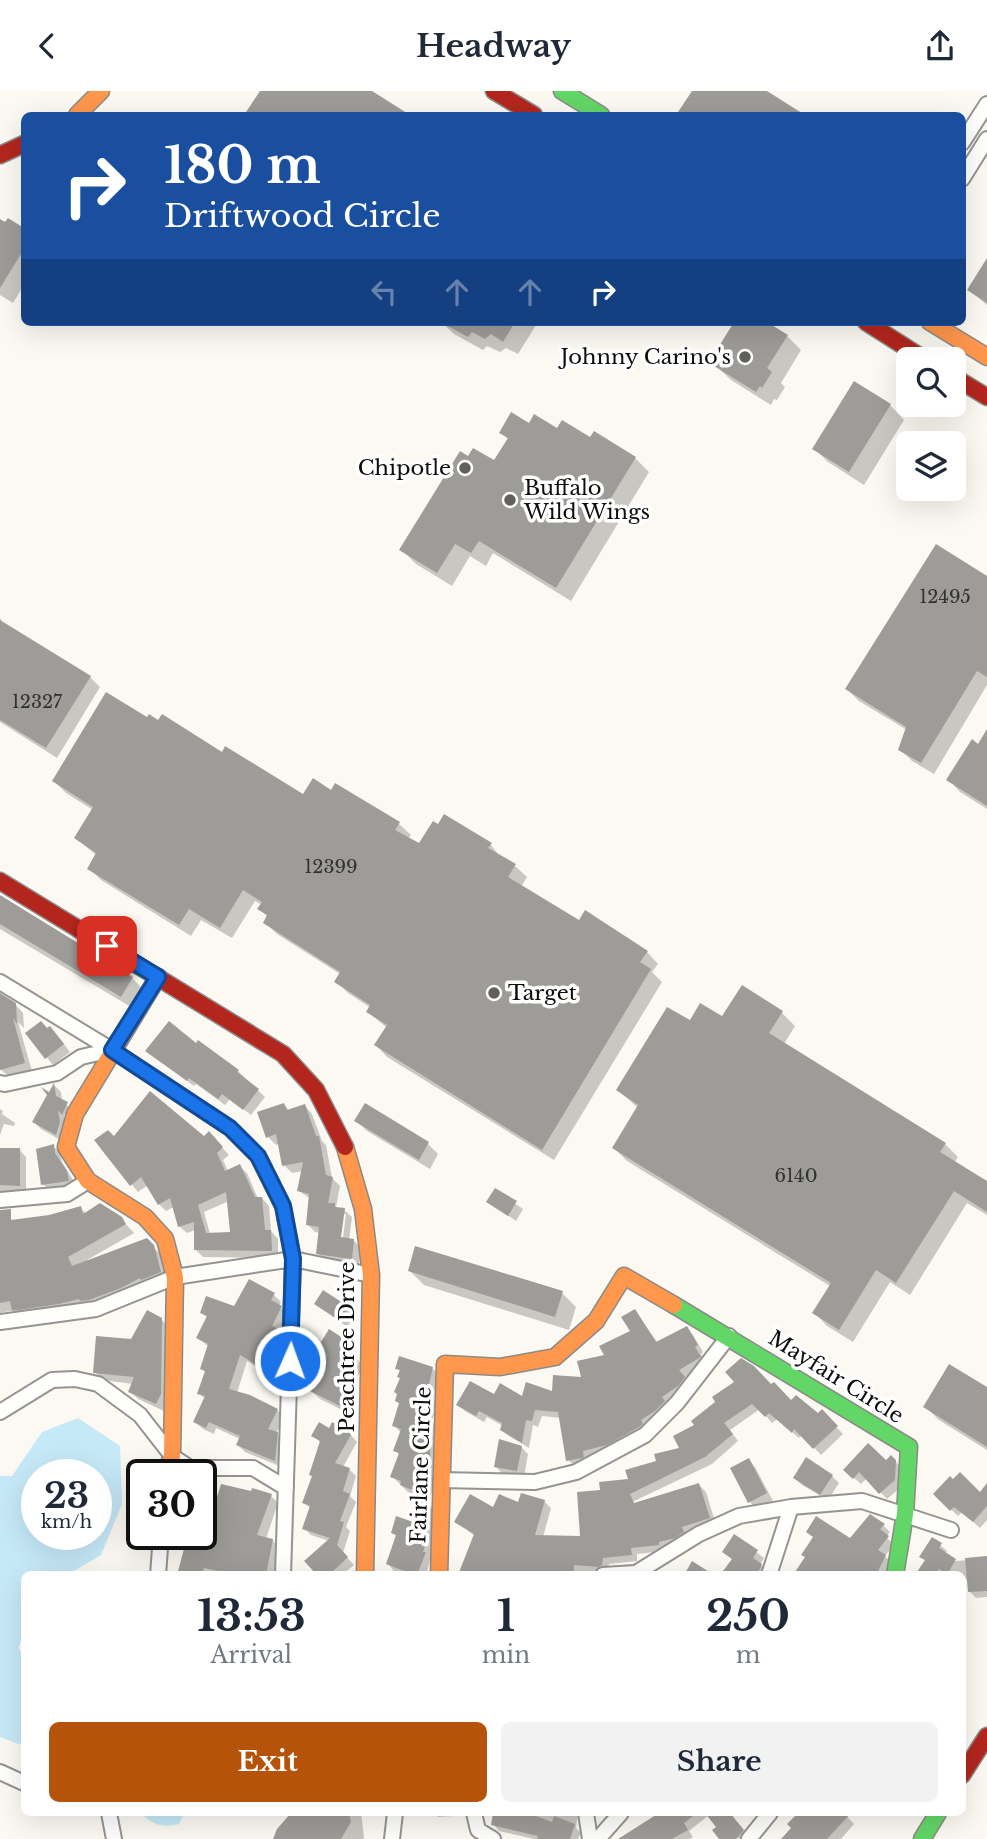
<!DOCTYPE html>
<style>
body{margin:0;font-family:"Libre Baskerville",serif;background:#f2f2f3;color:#1f2937;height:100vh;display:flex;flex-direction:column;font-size:26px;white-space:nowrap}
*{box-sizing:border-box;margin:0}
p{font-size:23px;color:#747a83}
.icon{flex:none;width:38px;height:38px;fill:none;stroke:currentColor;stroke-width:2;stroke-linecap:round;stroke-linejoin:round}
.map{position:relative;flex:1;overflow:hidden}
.drawer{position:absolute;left:21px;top:1480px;width:945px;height:245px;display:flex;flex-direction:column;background:#fff;border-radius:10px;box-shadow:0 7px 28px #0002}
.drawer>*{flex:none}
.banner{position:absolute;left:21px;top:21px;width:945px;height:214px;border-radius:10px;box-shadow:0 7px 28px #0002;background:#1a4fa0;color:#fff;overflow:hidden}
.fabs{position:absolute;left:896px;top:256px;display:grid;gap:14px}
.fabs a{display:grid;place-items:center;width:70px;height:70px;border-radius:10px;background:#fff;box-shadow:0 7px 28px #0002;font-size:35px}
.speed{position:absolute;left:21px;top:1368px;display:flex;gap:14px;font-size:35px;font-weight:700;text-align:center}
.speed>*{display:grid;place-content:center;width:91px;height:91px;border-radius:50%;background:#fff;box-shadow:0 7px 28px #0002;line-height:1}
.speed small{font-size:18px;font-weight:400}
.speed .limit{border:4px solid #111;border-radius:10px;background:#fff;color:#111}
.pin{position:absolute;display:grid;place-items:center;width:60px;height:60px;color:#fff;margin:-30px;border-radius:14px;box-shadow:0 4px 10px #0006}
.me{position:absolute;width:77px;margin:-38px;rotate:2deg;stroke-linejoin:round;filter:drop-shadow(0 0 5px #0008)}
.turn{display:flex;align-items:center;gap:24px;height:147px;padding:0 28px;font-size:32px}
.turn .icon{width:91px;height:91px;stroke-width:2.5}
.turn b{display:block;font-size:49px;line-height:60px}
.lanes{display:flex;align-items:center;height:66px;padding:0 28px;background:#0003;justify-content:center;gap:35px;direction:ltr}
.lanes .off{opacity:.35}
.eta{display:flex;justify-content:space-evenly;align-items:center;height:119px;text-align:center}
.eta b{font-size:42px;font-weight:700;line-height:49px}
.action{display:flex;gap:14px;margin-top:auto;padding:14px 28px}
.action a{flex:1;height:80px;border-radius:10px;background:#b45309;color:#fff;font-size:28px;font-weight:700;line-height:80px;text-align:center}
.action a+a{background:#f2f2f3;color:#1f2937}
header{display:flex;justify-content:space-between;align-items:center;height:91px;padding:0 28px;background:#fff;font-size:32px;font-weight:700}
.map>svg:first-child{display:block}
.water{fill:#c6e9f8;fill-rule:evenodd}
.shadow{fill:#0003;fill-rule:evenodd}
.building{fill:#9e9c98;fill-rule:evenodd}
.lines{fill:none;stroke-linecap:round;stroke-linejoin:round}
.street-casing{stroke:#959491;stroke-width:18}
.fast-casing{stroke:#8b8a87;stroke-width:19}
.slow-casing{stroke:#8b8a87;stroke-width:19}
.jam-casing{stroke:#8b8a87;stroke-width:19}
.street{stroke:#fefefd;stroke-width:14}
.fast{stroke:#63d668;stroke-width:16}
.slow{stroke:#ff974d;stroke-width:16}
.jam{stroke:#b3261e;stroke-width:16}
.route-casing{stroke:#114b97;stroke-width:18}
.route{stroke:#1a73e8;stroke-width:12}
.poi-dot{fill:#61605e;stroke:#fff;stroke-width:2.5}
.labels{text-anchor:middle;stroke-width:7;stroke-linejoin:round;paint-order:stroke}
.number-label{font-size:18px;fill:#323230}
.poi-label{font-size:21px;fill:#0e0e0e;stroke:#fff;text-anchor:end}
.street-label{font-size:21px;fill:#0e0e0e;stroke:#fff}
</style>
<header><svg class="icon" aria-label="back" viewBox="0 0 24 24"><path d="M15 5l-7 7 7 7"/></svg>Headway<svg class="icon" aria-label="share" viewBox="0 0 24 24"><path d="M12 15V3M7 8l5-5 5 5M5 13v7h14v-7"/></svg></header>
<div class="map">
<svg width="987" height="1748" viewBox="0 0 987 1748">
<rect width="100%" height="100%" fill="#fbf9f2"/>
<path class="water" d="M78,1327L120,1355L122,1413L101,1464L67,1484H24V1542L18,1557L24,1566V1655L0,1646V1385H12L42,1341ZM37,1384H96V1444H37Z
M141,1722H184L179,1733C163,1737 152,1734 141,1722Z"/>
<path class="shadow" d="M262,0H368L407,24H246Z
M694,0H764L802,24H683L680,22Z
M8,129L24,139V194L13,212L0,204V130L6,133Z
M987,170V214L969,199Z
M441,231H538L518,263L506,257L500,261L487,255L483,259L454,243Z
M736,231H764L787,245L801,259L781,292L785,296L777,309L774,308L771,314L731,289L716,275L720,269L715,264Z
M855,292L890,314L904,329L864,394L828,371L814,357Z
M529,334L591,348L635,367L649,381L571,510L493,462L486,475L470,465L452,495L416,473L402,459L468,368L495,372L509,349L501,341Z
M987,486V594L934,683L912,670L900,658L907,639L859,610L847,598Z
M0,527L3,532L90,586L100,596L57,667L0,631Z
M148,629L223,663L303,705L331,701L336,694L399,733L411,744L408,748L419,755L491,754L501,767L515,775L527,786L521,796L580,832L647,861L658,873L652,881L662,891L554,1069L387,966L376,954L387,937L368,921L371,917L348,902L336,890L340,883L277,843L265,831L268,826L260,818L262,814L255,810L232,847L201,829L191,845L101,789L89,777L97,765L76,747L93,719L66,702L54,690Z
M987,642V718L960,701L949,689L979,655Z
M0,806L132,887L146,901L136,919L0,838Z
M0,908L15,913L23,922L24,937L18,931L32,980L10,986L0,978Z
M782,922L795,935L784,953L945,1053L958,1066L954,1072L987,1093V1124L967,1112L910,1204L890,1191L853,1251L827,1235L814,1221L830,1195L627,1070L614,1057L638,1017L618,999L690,932Z
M48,939L57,944L70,961L53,974L27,943Z
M196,954L238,980L265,1006L251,1024L230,1008L225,1014L196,993L194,995L147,960Z
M55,995L61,1001L62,1010L73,1020L69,1029L64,1023L66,1039L62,1050L41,1038L34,1031Z
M284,1014L290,1020L305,1015L312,1023L322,1050L326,1054L332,1087L340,1095L336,1116L344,1119L352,1126L349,1149H353L361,1157L359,1175L325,1170L318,1162L320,1142L315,1141L307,1133L311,1108L299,1100L303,1080L292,1082L284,1074L280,1052L276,1054L268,1046ZM342,1123H346L342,1155L339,1154Z
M0,1018L3,1020L2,1023L15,1032L14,1035L4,1033L0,1044Z
M356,1029L428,1053L438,1063L430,1078L367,1040Z
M114,1047L204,1048L216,1050L229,1064L223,1069L228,1080L239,1075L247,1082L258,1108L262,1107L269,1115L271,1140L278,1148V1167L203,1166L196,1159L195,1139L187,1142L179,1135L174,1116L166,1120L159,1113L148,1094L138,1101L97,1050ZM229,1110L231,1143H210L204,1121Z
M53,1055L60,1062L62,1071L73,1089L74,1096L50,1100L43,1093Z
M0,1059H20L26,1066V1101L0,1100Z
M495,1099L523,1118L516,1130L488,1111Z
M80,1117L87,1123L121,1128L134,1142L87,1169L88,1171L147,1149L162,1165L168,1190L130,1206L23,1228L15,1219L0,1222V1126L10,1127L13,1130L50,1125Z
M410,1180L562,1202L576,1216L569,1239L424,1194Z
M323,1202L355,1224L347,1236L316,1213Z
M274,1204L281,1211L279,1215L288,1224L280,1241L288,1248L287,1281L282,1290L247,1270L237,1302L250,1305L277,1319L285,1327L276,1342L284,1350L282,1376L245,1361L238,1354L240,1348L216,1337L214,1343L203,1338L195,1331L206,1309L199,1302L206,1282L202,1278L209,1256L198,1247L208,1227L202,1222L235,1217Z
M635,1220L658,1252L686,1237L693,1244L703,1261L701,1263L706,1273L685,1287L690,1294L648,1340L575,1375L568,1369L561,1327L542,1325L538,1336L533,1334L529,1357L509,1345L502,1338L503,1335L487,1326L484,1331L465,1320L458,1314L494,1306L523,1307L554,1302L583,1288L632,1240Z
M161,1228L169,1237L164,1320L138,1308L130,1300L133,1293L103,1289L95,1281Z
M329,1241L348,1253L357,1262L355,1266L364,1275L348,1300L357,1309L350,1323L320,1308L310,1299L322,1276L308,1260L321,1253Z
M397,1277H432L439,1284L434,1308L438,1315L432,1330L437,1335L436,1378L432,1390L435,1393L429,1409L408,1401L392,1385L400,1365L395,1359L401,1342L394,1334L400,1313L401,1281Z
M772,1296L792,1312L818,1325L822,1321L843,1343L821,1364L802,1344L799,1347L777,1328L772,1332L760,1318L730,1339L738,1350L712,1373L630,1412L631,1414L699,1394L706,1401L716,1434L665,1460L637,1463V1470L609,1473L608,1481L605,1482L580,1480V1484H464L475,1445L456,1431L494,1419L544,1410L551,1417L543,1446L582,1447L602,1401L630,1389L681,1358Z
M987,1298V1359L939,1329L925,1315Z
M330,1339L351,1344L357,1351L343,1376L349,1378L356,1385L350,1405L356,1411L346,1436L350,1440L343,1462L354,1474L342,1484H320L329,1450L311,1444L304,1437L311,1418L304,1411L314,1386L321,1352L313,1344Z
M521,1356L528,1363L524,1386L503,1383L496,1376Z
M891,1366L902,1377L901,1396L887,1408L867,1387L861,1393L845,1379L886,1371Z
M748,1369L755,1376L773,1410L757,1418L750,1411L732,1378Z
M832,1385L839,1392L828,1409L802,1394L795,1387Z
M987,1399V1429L980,1437L962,1421L958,1425L935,1403H980Z
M252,1402L271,1405L278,1412L266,1448L272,1449L280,1457L274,1484H226L206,1480L205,1484H179L190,1444H201L219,1409Z
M428,1413L435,1420L434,1455L426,1484H406L394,1480L388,1473L398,1447L393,1442L414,1433Z
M883,1434L890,1441L886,1446L894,1454L885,1465L892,1472L887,1484H795L850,1449Z
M735,1445L764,1467L760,1473L768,1481L767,1484H722L733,1469L724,1461Z
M940,1454L947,1460L945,1463L955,1470L987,1468V1506L976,1507L969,1500L968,1486L962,1495V1484H917Z
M293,1722H361L364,1746L363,1748H275Z
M434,1722H453V1725L438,1726Z
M495,1722H578L576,1737L581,1742L578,1748H534L499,1740L493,1733Z
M658,1722H725L737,1732L749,1747L721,1748L719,1736L709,1724L689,1740L693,1746L689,1748H627L659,1724Z
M800,1722H844L854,1733L841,1748H784L794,1737Z"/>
<path class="building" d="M260,0H372L410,24H244Z
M692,0H767L805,24H676Z
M8,127L24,137V158L0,197V128L5,131Z
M987,167V212L967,199Z
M440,231H515L503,251L491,243L485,248L472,241L468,246Z
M734,231H767L788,244L767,277L772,281L762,297L760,295L756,301L714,275L719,268L713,265Z
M854,290L891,313L849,381L812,358Z
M511,321L529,332L534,323L557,337L562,329L590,346L594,340L636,366L556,497L479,450L471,462L455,453L437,482L399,459L460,360L468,365L473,357L494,369L508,347L499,342Z
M936,453L987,485V586L977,580L921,672L898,659L906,636L845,598Z
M0,529L91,585L46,657L0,629Z
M106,601L147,626L149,623L158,629L162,623L222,661L225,655L303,703L313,687L331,699L335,692L400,731L395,739L419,752L433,730L438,733L444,723L492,752L488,757L516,773L508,786L579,829L585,819L648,860L640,871L651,878L542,1059L374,954L387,934L366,921L370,914L334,891L340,881L263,832L267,824L257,818L262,811L243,799L220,837L189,818L179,834L87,778L96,762L74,747L93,716L52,690Z
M987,638V715L946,689L972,648L978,653Z
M0,804L133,886L121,906L0,833Z
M742,894L783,920L769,942L946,1052L940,1061L987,1090V1121L954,1100L896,1192L876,1179L839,1239L812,1222L831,1192L612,1057L638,1014L616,999L667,916L690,929L700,912L722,925Z
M0,902L16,912L17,933L13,927L25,972L0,979Z
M41,930L47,937L50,935L64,953L45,968L25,942Z
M169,930L196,952L198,949L239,979L237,981L259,998L243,1019L222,1003L218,1008L189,987L187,990L145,960Z
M54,992L56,1005L68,1011L62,1024L58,1019L60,1031L56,1044L32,1031L47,1004L41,996L49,1001Z
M150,1000L204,1045L209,1040L223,1056L217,1062L225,1080L240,1073L255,1106H262L265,1139H271L272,1160L194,1159V1131L178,1136L170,1107L158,1114L141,1086L130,1095L94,1049L108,1039L114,1045ZM226,1101L230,1141L206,1142L198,1114Z
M284,1012L287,1019L305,1013L316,1045H319L326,1084L333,1086L328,1112H335V1116L345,1117L341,1146L354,1148L352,1168L316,1163L319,1136L306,1134L309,1103L297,1100L303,1071L282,1075L276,1043L266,1047L257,1021Z
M365,1012L429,1051L419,1069L354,1030Z
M54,1053L55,1062L67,1080L69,1090L41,1094L36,1058Z
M0,1057H20V1095L0,1094Z
M495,1097L517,1110L508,1125L486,1111Z
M100,1112L122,1126L126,1133L68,1166L72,1175L147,1147L154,1154L161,1181L141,1189L140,1187L121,1197L89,1209L80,1210L79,1208L59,1213L12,1220L10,1210L0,1212V1119L11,1118V1129L49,1124L81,1115L83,1123Z
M415,1155L563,1200L555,1226L408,1180Z
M249,1188L275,1202L271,1209L282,1215L272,1235L281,1239L280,1273L274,1284L240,1264L229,1298L250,1304L278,1318L268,1338L278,1341L275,1370L236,1354L240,1345L209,1331L206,1337L193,1331L205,1305L197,1303L205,1280L200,1278L208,1253L196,1247L207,1225L200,1222L206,1205L234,1215Z
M323,1199L349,1216L340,1230L314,1213Z
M635,1218L656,1251L687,1235L698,1254L695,1256L701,1266L679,1279L685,1286L678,1295L662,1306L665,1310L655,1320L641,1329L643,1333L639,1336L607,1354L583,1360L584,1366L582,1367L566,1370L558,1321L535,1319L532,1330L526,1329L522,1352L500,1339L502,1332L479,1320L476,1325L456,1314L470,1290L494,1303L500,1292L522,1305L526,1291L552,1300L553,1284L581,1286L577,1270L604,1264L599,1255L630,1240L621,1226Z
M147,1219L162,1227L161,1303L156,1313L128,1301L134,1286L93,1282L96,1245L131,1248Z
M329,1238L349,1251L345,1257L356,1264L338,1293L349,1299L340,1315L308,1299L320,1276L318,1274L321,1270L306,1261L314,1247L321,1251Z
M399,1265L433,1276L427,1302L432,1304V1307L425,1325L431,1327V1343L427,1354L430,1355V1370L425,1383L429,1385L422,1403L400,1394L401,1390L390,1386L399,1362L393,1360L401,1338L392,1335L399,1312L395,1310L397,1303L394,1301L400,1287L397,1286L400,1279L395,1278Z
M741,1267L754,1275L771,1293L774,1291L791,1309L796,1304L818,1322L822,1318L838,1335L813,1358L794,1338L792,1342L769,1322L765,1326L752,1313L724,1332L733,1343L705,1366L630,1403L634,1412L699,1392L710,1427L682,1436L684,1441L675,1447L659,1451V1454L631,1457L632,1464L603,1467L602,1474L598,1476L574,1474V1481L544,1480L543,1484L514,1481V1484L486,1482V1484H458L474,1443L454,1431L470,1403L493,1416L499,1403L518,1411L521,1402L545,1409L535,1444L580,1445L577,1401L600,1399L599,1391L628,1388L625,1379L656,1370L654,1363L679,1357L673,1345L694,1334L691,1330L715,1311L712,1306L734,1291L725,1281Z
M949,1273L987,1296V1356L923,1316Z
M319,1331L329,1337L332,1331L352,1342L335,1372L350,1377L343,1400L350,1403L340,1430L344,1431L337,1454L348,1466L329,1484H317L304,1470L330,1447L302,1438L310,1415L302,1412L312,1385L309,1384L320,1350L311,1345Z
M499,1348L522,1355L517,1380L494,1376Z
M868,1352L886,1369L891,1364L896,1369L895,1389L879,1403L859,1381L853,1388L843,1379Z
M806,1366L833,1384L820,1404L793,1387Z
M749,1367L767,1402L748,1412L730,1377Z
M960,1381L980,1401L987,1392V1415L973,1431L954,1416L950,1420L933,1403L950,1385L953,1388Z
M221,1393L251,1400L252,1397L272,1403L257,1444L273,1448L266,1484L233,1480V1483L204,1477L202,1484H177L185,1454L191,1455L193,1447L201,1449V1398L217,1406Z
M419,1409L429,1412L428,1447L423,1461H426L417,1484H415L386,1473L396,1444L391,1442L396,1425L413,1431Z
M870,1423L885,1433L880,1438L889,1445L878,1459L886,1464L876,1484H793L805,1466L801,1464L813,1446L806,1441L816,1425L850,1447Z
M734,1443L758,1459L753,1467L762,1473L757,1484H720L732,1468L722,1461Z
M932,1446L942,1452L939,1457L956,1468L947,1484L939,1478L935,1484H915L925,1469L919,1466Z
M987,1465V1500L968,1501L965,1467Z
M692,1470L714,1484H684Z
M291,1722H349L351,1731L341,1748H273L277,1738Z
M493,1722H528L552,1731L554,1725L575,1733L570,1748H537L538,1745L491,1734Z
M659,1722H697L684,1732L688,1739L672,1748H618Z
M705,1722H730L744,1739L736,1748H719L712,1739L716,1736Z
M798,1722H851L827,1748H781L791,1737L787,1733Z"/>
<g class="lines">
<defs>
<path id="street" d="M962,52L987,13
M962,88L987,48
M0,891L112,959L230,1037L258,1065L283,1115L293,1168L283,1484
M0,992L5,993L57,982L81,966L112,959
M0,1109L67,1103L88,1090
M0,1231L96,1218L175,1186L293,1168L371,1184
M0,1321L52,1289L75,1288L98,1293L140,1324L172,1365L190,1377H253L286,1397
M441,1389L535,1391L576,1381L645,1344L677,1312L729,1245
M158,1484L161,1444
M603,1484L636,1482L699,1443L739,1425L791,1416L862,1410L951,1439
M769,1484L791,1416
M0,1681L24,1692
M109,1722L114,1748
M474,1722L478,1739L493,1748
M586,1722L590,1748
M392,1748L395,1722
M598,1748L621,1722
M749,1748L770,1722"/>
<path id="fast" d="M562,0L601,24
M674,1214L909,1356L905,1423L895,1484
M922,1748L938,1722"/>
<path id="slow" d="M77,24L101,0
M930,231L987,266
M158,886L75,1023L66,1056L88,1090L145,1126L165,1148L175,1186L172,1365L165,1384
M345,1056L363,1118L371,1184L365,1484
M439,1484L445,1273L500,1276L555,1266L596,1230L624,1185L674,1214"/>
<path id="jam" d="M494,0L534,24
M0,64L24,53
M866,231L924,268
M954,286L987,306
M0,790L283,963L316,999L345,1056
M962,1684L987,1645"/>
</defs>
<use href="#street" class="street-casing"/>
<use href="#fast" class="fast-casing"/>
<use href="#slow" class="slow-casing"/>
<use href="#jam" class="jam-casing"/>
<use href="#street" class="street"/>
<use href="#fast" class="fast"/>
<use href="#slow" class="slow"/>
<use href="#jam" class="jam"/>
</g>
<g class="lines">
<defs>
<path id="route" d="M107,855L158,886L112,959L230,1037L258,1065L283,1115L293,1168L290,1270"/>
</defs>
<use href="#route" class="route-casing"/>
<use href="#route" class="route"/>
</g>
<g class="poi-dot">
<circle cx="745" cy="266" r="7"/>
<circle cx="465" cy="377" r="7"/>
<circle cx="510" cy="409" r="7"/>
<circle cx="494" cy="902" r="7"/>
</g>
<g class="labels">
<g class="number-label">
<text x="945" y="512">12495</text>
<text x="37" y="617">12327</text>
<text x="331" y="782">12399</text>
<text x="796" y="1091">6140</text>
</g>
<g class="poi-label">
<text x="731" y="273">Johnny Carino's</text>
<text x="451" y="384">Chipotle</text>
<text x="524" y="404" text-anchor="start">Buffalo<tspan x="524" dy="24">Wild Wings</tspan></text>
<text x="508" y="909" text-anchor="start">Target</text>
</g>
<g class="street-label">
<text transform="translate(347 1256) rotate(-90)" y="7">Peachtree Drive</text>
<text transform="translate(836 1286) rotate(32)" y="7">Mayfair Circle</text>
<text transform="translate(421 1374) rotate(-88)" y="7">Fairlane Circle</text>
</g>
</g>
</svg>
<div class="fabs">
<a><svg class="icon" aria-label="search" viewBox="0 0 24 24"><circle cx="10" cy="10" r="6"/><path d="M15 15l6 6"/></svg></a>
<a><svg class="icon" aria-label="layers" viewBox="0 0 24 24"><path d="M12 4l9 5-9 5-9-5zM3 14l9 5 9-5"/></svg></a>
</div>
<div class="speed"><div>23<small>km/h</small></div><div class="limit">30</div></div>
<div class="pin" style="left:107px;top:855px;background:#d93025"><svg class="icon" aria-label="arrive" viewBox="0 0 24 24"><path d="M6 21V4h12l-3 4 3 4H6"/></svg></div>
<svg class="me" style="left:290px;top:1270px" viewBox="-20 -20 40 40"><circle r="17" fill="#1a73e8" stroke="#fff" stroke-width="3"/><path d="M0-11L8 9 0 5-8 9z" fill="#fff"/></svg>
<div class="banner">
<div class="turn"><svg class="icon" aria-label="right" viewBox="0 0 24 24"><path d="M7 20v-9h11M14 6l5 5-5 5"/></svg><div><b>180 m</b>Driftwood Circle</div></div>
<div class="lanes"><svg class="icon off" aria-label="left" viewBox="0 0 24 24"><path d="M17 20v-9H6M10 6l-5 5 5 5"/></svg><svg class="icon off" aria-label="ahead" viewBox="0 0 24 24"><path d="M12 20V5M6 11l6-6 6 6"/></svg><svg class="icon off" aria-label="ahead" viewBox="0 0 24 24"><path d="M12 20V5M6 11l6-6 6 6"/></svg><svg class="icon" aria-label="right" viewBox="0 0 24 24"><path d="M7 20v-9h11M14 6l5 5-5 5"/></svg></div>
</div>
<section class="drawer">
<div class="eta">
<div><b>13:53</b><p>Arrival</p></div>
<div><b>1</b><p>min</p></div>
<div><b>250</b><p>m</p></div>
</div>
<div class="action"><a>Exit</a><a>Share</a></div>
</section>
</div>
